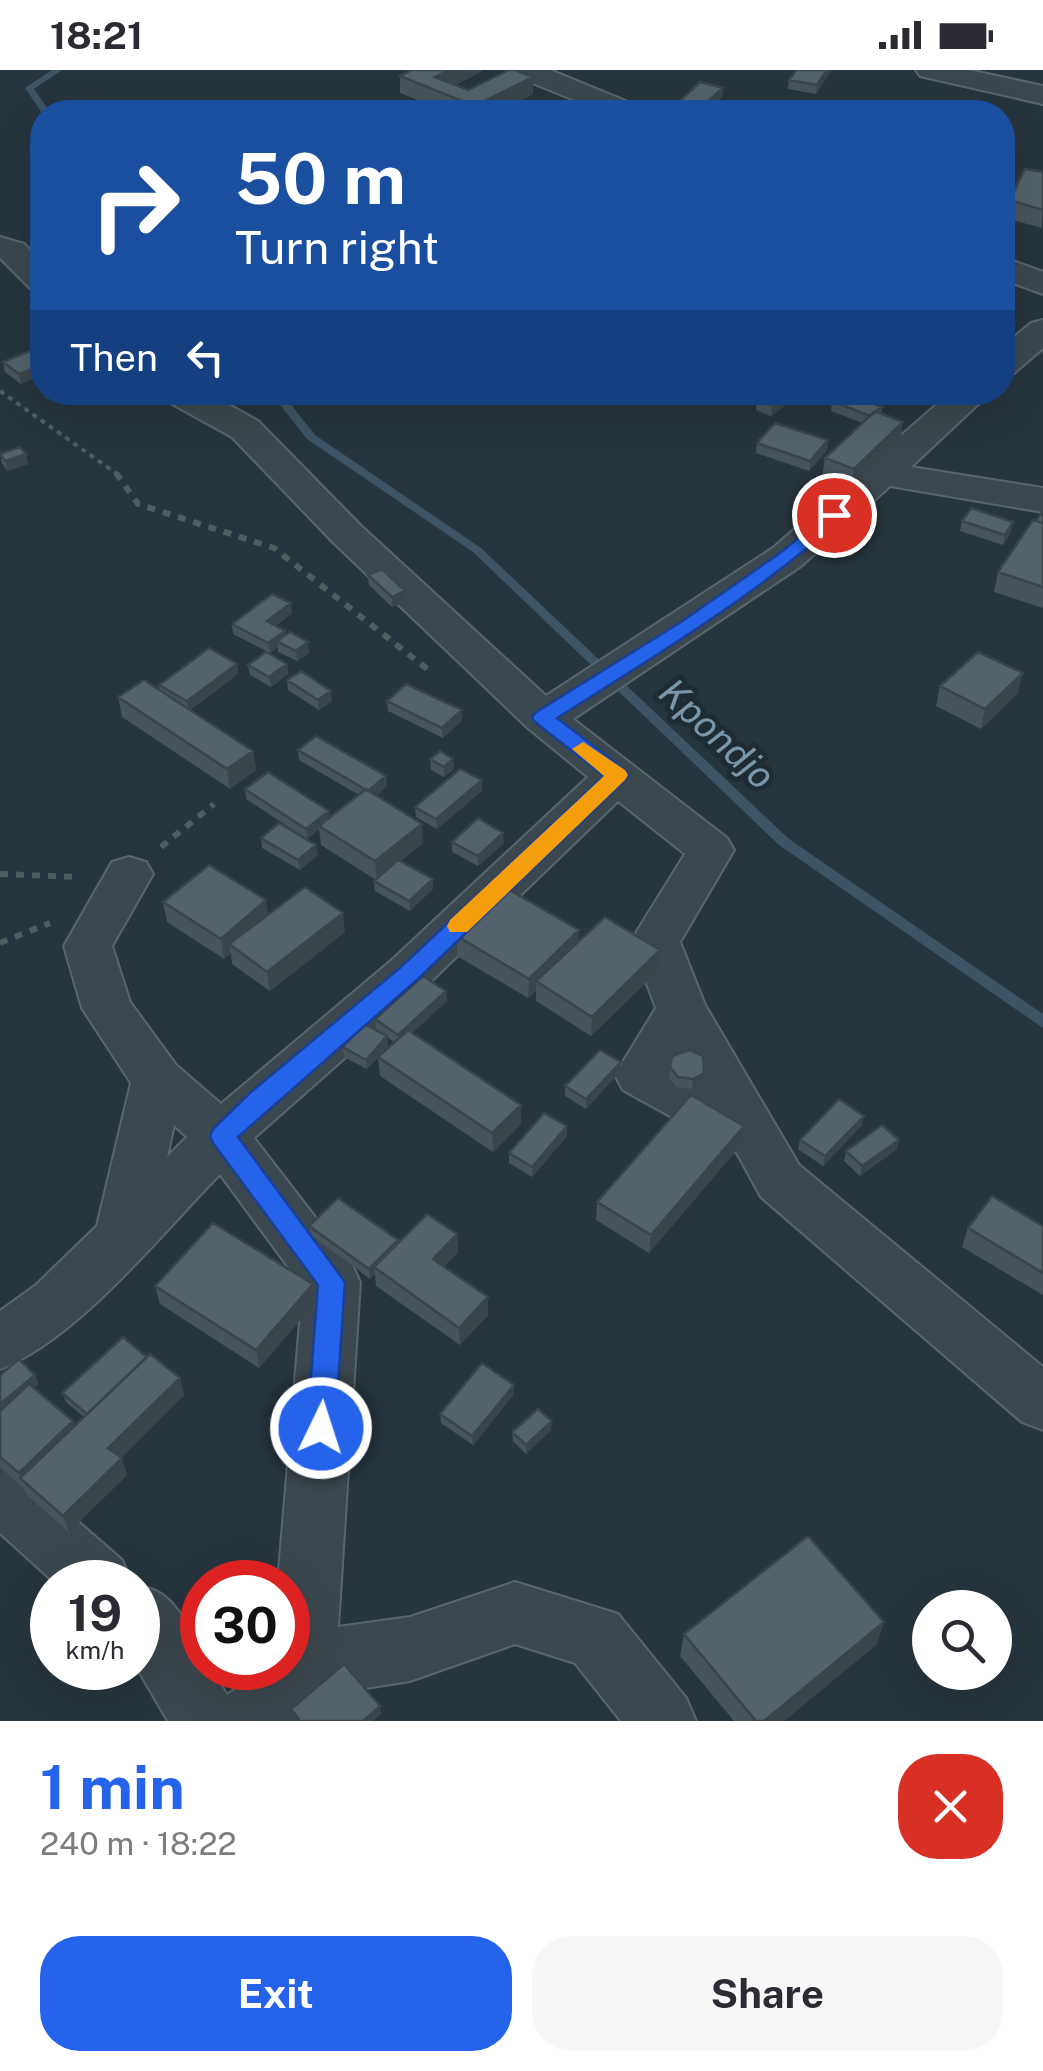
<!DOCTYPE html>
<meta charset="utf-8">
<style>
body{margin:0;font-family:"Public Sans",sans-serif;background:#f7f7f7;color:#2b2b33;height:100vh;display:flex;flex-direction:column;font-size:38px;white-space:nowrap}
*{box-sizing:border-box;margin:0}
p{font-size:32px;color:#7c7c81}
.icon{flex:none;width:55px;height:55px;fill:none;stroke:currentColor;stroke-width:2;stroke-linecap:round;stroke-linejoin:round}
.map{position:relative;height:1651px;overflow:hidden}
.drawer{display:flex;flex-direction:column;background:#fff;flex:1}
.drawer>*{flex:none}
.hud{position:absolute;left:30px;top:30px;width:985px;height:305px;border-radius:40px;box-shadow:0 10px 40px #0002;background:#1a4fa0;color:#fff;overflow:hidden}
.controls{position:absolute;left:912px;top:1520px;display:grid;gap:20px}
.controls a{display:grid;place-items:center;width:100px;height:100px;border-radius:50%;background:#fff;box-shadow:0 10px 40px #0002;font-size:50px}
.speed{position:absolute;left:30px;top:1490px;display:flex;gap:20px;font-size:50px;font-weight:700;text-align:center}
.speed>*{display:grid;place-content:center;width:130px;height:130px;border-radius:50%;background:#fff;box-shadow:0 10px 40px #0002;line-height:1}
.speed small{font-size:25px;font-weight:400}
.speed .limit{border:15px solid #d22;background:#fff;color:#111}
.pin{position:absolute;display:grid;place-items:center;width:85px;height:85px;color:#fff;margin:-42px;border:5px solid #fff;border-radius:50%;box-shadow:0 2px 10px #0007}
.me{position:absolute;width:110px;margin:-55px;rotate:4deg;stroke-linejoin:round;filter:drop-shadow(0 0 8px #0008)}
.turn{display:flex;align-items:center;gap:35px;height:210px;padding:0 40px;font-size:45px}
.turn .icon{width:130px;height:130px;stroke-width:2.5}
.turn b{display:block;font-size:70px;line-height:85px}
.then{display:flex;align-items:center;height:95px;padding:0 40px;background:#0003;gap:20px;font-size:38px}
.round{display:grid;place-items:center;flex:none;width:105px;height:105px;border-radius:40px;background:#f7f7f7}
.head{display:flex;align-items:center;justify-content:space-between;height:170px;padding:0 40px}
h1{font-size:60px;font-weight:700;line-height:75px;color:#2563eb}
.cta{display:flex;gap:20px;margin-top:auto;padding:20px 40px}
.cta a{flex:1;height:115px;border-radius:40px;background:#2563eb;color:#fff;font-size:40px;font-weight:700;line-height:115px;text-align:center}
.cta a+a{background:#f7f7f7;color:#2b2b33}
.status{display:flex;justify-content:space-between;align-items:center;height:70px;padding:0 50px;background:#fff;direction:ltr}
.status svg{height:28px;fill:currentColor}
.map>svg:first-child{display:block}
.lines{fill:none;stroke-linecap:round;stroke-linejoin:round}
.stream{fill:#3c5464;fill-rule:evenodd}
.minor-casing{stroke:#59646c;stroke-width:4}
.path-far1{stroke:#4b5f5e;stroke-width:4;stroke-dasharray:5 5;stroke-linecap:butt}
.path{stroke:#4b5f5e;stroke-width:6;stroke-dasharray:8 8;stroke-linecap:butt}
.minor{fill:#3b474e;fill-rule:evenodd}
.wall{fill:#47545c;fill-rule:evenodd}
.shaded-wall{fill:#3a454b}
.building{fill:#53626b;stroke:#3a454b;stroke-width:2.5}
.route{fill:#2563eb;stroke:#184099;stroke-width:2.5}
.slow{fill:#f59e0b}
.labels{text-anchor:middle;stroke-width:10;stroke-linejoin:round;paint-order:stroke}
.water-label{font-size:38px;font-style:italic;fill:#7a97aa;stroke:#202c33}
</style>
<div class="status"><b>18:21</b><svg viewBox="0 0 49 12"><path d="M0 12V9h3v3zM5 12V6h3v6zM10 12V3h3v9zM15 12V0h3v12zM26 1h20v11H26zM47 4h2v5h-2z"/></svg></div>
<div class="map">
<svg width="1043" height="1651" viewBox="0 0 1043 1651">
<rect width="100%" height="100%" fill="#27353e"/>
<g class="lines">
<path class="stream" d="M52,0H62L34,19L50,42L42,43L25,18Z
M270,322H281L315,365L481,478L789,769L1043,944V958L779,775L473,482L307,369Z"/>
<defs>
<path id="minor" d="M511,0H550L638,36L643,42H604L515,6Z
M916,0H969L1043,16V34L920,6Z
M0,167L24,174L42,193V221L30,218L0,188Z
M1002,187L1043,202V224L1002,209Z
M1043,250V278L1014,303L1002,306V277L1031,253Z
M160,322H206L258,351L361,456L546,626L773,478L951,322H991L911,397L1043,418V442L890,416L801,496L573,649L727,768L734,780L680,872L705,935L799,1095L1043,1297V1360L1022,1352L761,1127L737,1083L623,1020L615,1005L656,938L631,871L685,784L618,731L426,916L254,1068L352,1195L360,1212L338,1557L410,1547L515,1512L618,1544L686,1628L696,1651H621L575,1593L515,1574L410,1611L347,1621L304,1651H168L137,1598L138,1515C145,1517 155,1520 161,1524C180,1536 202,1577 202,1598H210L227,1625L267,1598H288V1512H278L303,1217L220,1104C161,1164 77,1270 0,1299V1241L36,1215L97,1156L131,1013L82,938L64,876L112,792L129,787L146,792L153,804L112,876L130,932L176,995L221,1034L392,890L588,707L528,658L333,472L232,367L165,330ZM681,983L696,1012L672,998ZM174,1055L187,1067L167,1087Z
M0,1394L22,1403L122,1490L131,1512H54L0,1463Z"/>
</defs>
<use href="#minor" class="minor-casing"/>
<path class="path-far1" d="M0,321L120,406"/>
<path class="path" d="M116,403L138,434L274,478L431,602
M161,777L214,734
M0,804L78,807
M0,873L50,853"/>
<use href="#minor" class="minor"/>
</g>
<path class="wall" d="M831,0L816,24L788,19L789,10Z
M482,1L455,15L468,20L533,7V24L497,42H448L400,23V6Z
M723,18L722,27L705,42H686L679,41V32Z
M1043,102L1042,158L1008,149L1002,156V140L1007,141L1009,134L1002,140L1016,118Z
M42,276L21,314L5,302L3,292Z
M721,322H756L746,332Z
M793,322H828L814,332Z
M757,330H792L771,346L756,340Z
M832,331L882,337L881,344L900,371L851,418L822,407L825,388L862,353L831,341Z
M828,370L827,380L809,401L756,383L757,373Z
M0,383L28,394L7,401L2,393Z
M1043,441V538L994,522L998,502Z
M962,451L1011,462L1003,475L960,461Z
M368,505L405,521L406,532L392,537L369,515Z
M292,543L275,556L285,566L309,583L297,591L278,582V577L270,583L233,564L232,554Z
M287,594L288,604L271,617L250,605L248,595Z
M238,604L190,640L253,681L256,700L230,719L122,647L118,627L159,620V615Z
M287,610L332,631L319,640L288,620Z
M940,616L1018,623L981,659L936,636Z
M387,631L462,650L443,668L388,641Z
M298,680L387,716L376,726L423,773L401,791L433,819L410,841L375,821L374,811L376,810L321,775L319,759L307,769L246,729L245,719L329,741V748L359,725L299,690Z
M430,689H453L454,699L444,707L431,700Z
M482,721L437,759L416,747L415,737Z
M261,768L318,785L300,800L262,778Z
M452,772L504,773L478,796L452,782Z
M163,832L268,845L345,862L270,921L232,894L231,883L224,889L167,852Z
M457,866L578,872L660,880L659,900L591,966L536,931V921L528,928L457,886Z
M446,921L447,931L412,963L521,1054L493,1082L380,1006L378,987L367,999L344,987L343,977L376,959L375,949ZM387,967L394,972L381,984L388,976Z
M672,986L704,1003L703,1012L692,1019L677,1017L669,1007Z
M620,1002L586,1039L565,1026V1016Z
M862,1055L823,1096L798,1079L800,1070Z
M567,1056V1066L532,1107L509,1093V1083Z
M899,1070L897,1079L860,1106L844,1091L846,1081Z
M741,1075L649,1183L596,1150L597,1132Z
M309,1156L398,1173L457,1164L458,1182L444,1196L488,1227V1245L460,1275L376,1216L375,1204L370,1209L311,1165Z
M1043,1156V1225L962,1177L968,1158Z
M313,1214L315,1233L259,1298L160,1234L155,1216Z
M147,1287L180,1308L184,1325L121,1388L127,1405L69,1462L27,1425L23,1418L0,1397V1305H35L38,1314L33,1318L75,1356L84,1347L66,1332L62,1323Z
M514,1324L473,1375L441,1353L440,1344Z
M551,1360L526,1384L513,1371L512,1362Z
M684,1564L877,1574L784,1651H734L680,1586Z"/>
<path class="shaded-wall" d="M449,0H482V1L440,22L435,7Z
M827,0H831L816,24L817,15Z
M533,7V24L497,42H474V36Z
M723,18L722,27L705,42H701L702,37Z
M1018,118L1009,130V134L1002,140V132Z
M1009,142L1007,151L1002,156V148Z
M1014,255L1011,273L1002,281V266Z
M42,295V305L21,314L19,304Z
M44,322H69L45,329Z
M747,322H756L746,332Z
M790,322H793L792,330L771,346L772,336Z
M816,322H828L814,332Z
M903,352L900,371L851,418L854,399Z
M828,370L827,380L809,401L810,391Z
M26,384L28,394L7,401L5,391Z
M1013,452L1011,462L1003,475L1005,465Z
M405,521L406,532L392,537V527Z
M291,533L292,543L268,561L267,551Z
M285,561L286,571H277L278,577L270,583L268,573Z
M308,572L309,583L297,591L296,581Z
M237,594L238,604L189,641L187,631Z
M287,594L288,604L271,617L269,607Z
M1023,603L1018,623L981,659L985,639Z
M331,621L332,631L319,640L318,630Z
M462,640V650L443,668L442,658Z
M253,681L256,700L230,719L227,699Z
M453,689L454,699L444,707V697Z
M386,706L387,716L369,731L368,721Z
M482,710V721L437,759L436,749Z
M329,741L330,751L319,756V759L307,769L306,759Z
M422,754L423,773L377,810L375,791Z
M503,763L504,773L478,796V786Z
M316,775L318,785L300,800L298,790Z
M433,809V819L410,841L409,831Z
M266,830L269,850L229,874L231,883L224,889L221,869Z
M343,843L345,862L270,921L267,902Z
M579,860L578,879L536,911V921L528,928L529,909Z
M660,880L659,900L591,966L592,947Z
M446,921L447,931L399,975L398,965Z
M387,966L388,976L367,999L366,990Z
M621,992L620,1002L586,1039V1029Z
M704,1003L703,1012L692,1019L693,1009Z
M521,1035V1054L493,1082L492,1063Z
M864,1046L862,1055L823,1096L825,1086Z
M567,1056V1066L532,1107V1097Z
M744,1056L741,1075L649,1183L651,1165Z
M899,1070L897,1079L860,1106L862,1096Z
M457,1164L458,1182L434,1207L433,1189Z
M398,1170L399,1179L374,1197L375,1204L370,1209L369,1199Z
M313,1214L315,1233L259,1298L256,1280Z
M488,1227V1245L460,1275L459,1258Z
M35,1305L38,1314L0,1346V1334Z
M180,1308L184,1325L114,1395L108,1378Z
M514,1315V1324L473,1375L472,1366Z
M73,1351L79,1368L22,1410L19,1403Z
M552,1351L551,1360L526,1384V1375Z
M122,1388L127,1405L69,1462L63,1446Z
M884,1552L877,1574L784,1651H764Z
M380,1636L381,1644L373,1651H363Z"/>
<path class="building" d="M412,0H449L435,7L468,20L509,0H515L533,7L474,36L400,6Z
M796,0H827L817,15L789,10Z
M700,12L723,18L702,37L679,32Z
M1025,99L1043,102V140L1009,130Z
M1002,113L1016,118L1013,123L1002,132Z
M1002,251L1014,255L1002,266Z
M42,276V295L19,304L3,292Z
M766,322H790L772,336L757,330Z
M843,322H844L882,337L870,346L832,331Z
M875,341L903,352L854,399L825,388Z
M775,353L828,370L810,391L757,373Z
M20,377L26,384L5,391L0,384Z
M971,438L1013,452L1005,465L962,451Z
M1043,441V453L1036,451Z
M1033,450L1043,453V517L998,502Z
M382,499L405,521L392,527L368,505Z
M272,524L291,533L267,551L285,561L268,573L232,554Z
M290,562L308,572L296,581L277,571Z
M209,578L237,594L187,631L159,615Z
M266,582L287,594L269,607L248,595Z
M978,582L1023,603L985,639L940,616Z
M301,601L331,621L318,630L287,610Z
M144,610L253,681L227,699L118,627Z
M406,614L462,640L442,658L387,631Z
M316,666L386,706L368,721L298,680Z
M440,681L453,689L444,697L430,689Z
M460,699L482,710L436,749L415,737Z
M268,702L329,741L306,759L245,719Z
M366,719L422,754L375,791L319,756Z
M478,748L503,763L478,786L452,772Z
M279,753L316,775L298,790L261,768Z
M398,790L433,809L409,831L374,811Z
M209,795L266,830L221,869L163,832Z
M305,817L343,843L267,902L229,874Z
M508,819L579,860L529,909L457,866Z
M605,847L660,880L592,947L536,911Z
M423,906L446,921L398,965L375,949Z
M364,954L387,966L366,990L343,977Z
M408,960L521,1035L492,1063L378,987Z
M600,980L621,992L586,1029L565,1016Z
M690,980L703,986L704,1003L693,1009L678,1007L670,997L672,986Z
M691,1025L744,1056L651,1165L597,1132Z
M839,1029L864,1046L825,1086L800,1070Z
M544,1043L567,1056L532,1097L509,1083Z
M882,1055L899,1070L862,1096L846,1081Z
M992,1126L1043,1156V1203L968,1158Z
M338,1128L398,1170L369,1199L309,1156Z
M427,1144L457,1164L433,1189L488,1227L459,1258L374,1197Z
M213,1153L313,1214L256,1280L155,1216Z
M123,1267L147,1287L87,1344L62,1323Z
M150,1284L180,1308L108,1378L122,1388L63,1446L20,1408Z
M19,1289L35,1305L0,1334V1305Z
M482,1293L514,1315L472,1366L440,1344Z
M29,1314L73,1351L19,1403L0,1387V1341Z
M538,1339L552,1351L526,1375L512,1362Z
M808,1466L884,1552L764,1651H756L684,1564Z
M344,1594L380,1636L363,1651H300L291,1639Z"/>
<path class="route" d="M834,440L841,441V449C754,527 655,586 557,648L625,700L628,705L625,710L418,909L238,1067L345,1212L335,1358L331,1367L321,1371L311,1367L307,1358L318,1215L213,1073L210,1066L213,1059L251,1022L401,897L604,706L535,652L532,648L535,643L681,552L780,483Z"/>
<path class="slow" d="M583,672L625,700L628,705L625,710L467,862H450L447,856L450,850L604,706L572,679Z"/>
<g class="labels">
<g class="water-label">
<text transform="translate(717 664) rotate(43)" y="13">Kpondjo</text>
</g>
</g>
</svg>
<div class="controls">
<a><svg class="icon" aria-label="search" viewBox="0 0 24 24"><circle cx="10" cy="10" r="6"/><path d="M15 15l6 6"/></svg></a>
</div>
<div class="speed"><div>19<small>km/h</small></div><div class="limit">30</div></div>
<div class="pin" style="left:834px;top:445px;background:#d93025"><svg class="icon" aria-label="arrive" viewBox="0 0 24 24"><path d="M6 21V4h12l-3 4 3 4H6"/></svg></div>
<svg class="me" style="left:321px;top:1358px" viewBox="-20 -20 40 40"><circle r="17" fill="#2563eb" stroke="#fff" stroke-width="3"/><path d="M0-11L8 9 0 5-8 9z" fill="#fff"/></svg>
<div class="hud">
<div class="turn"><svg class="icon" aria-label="right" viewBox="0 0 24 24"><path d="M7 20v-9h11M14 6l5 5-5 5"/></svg><div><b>50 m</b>Turn right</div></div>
<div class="then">Then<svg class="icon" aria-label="left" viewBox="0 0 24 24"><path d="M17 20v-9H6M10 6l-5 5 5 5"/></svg></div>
</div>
</div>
<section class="drawer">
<div class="head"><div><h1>1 min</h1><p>240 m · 18:22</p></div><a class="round" style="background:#d93025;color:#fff"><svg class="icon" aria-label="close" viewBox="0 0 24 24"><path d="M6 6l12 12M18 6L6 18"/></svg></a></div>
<div class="cta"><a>Exit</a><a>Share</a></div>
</section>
